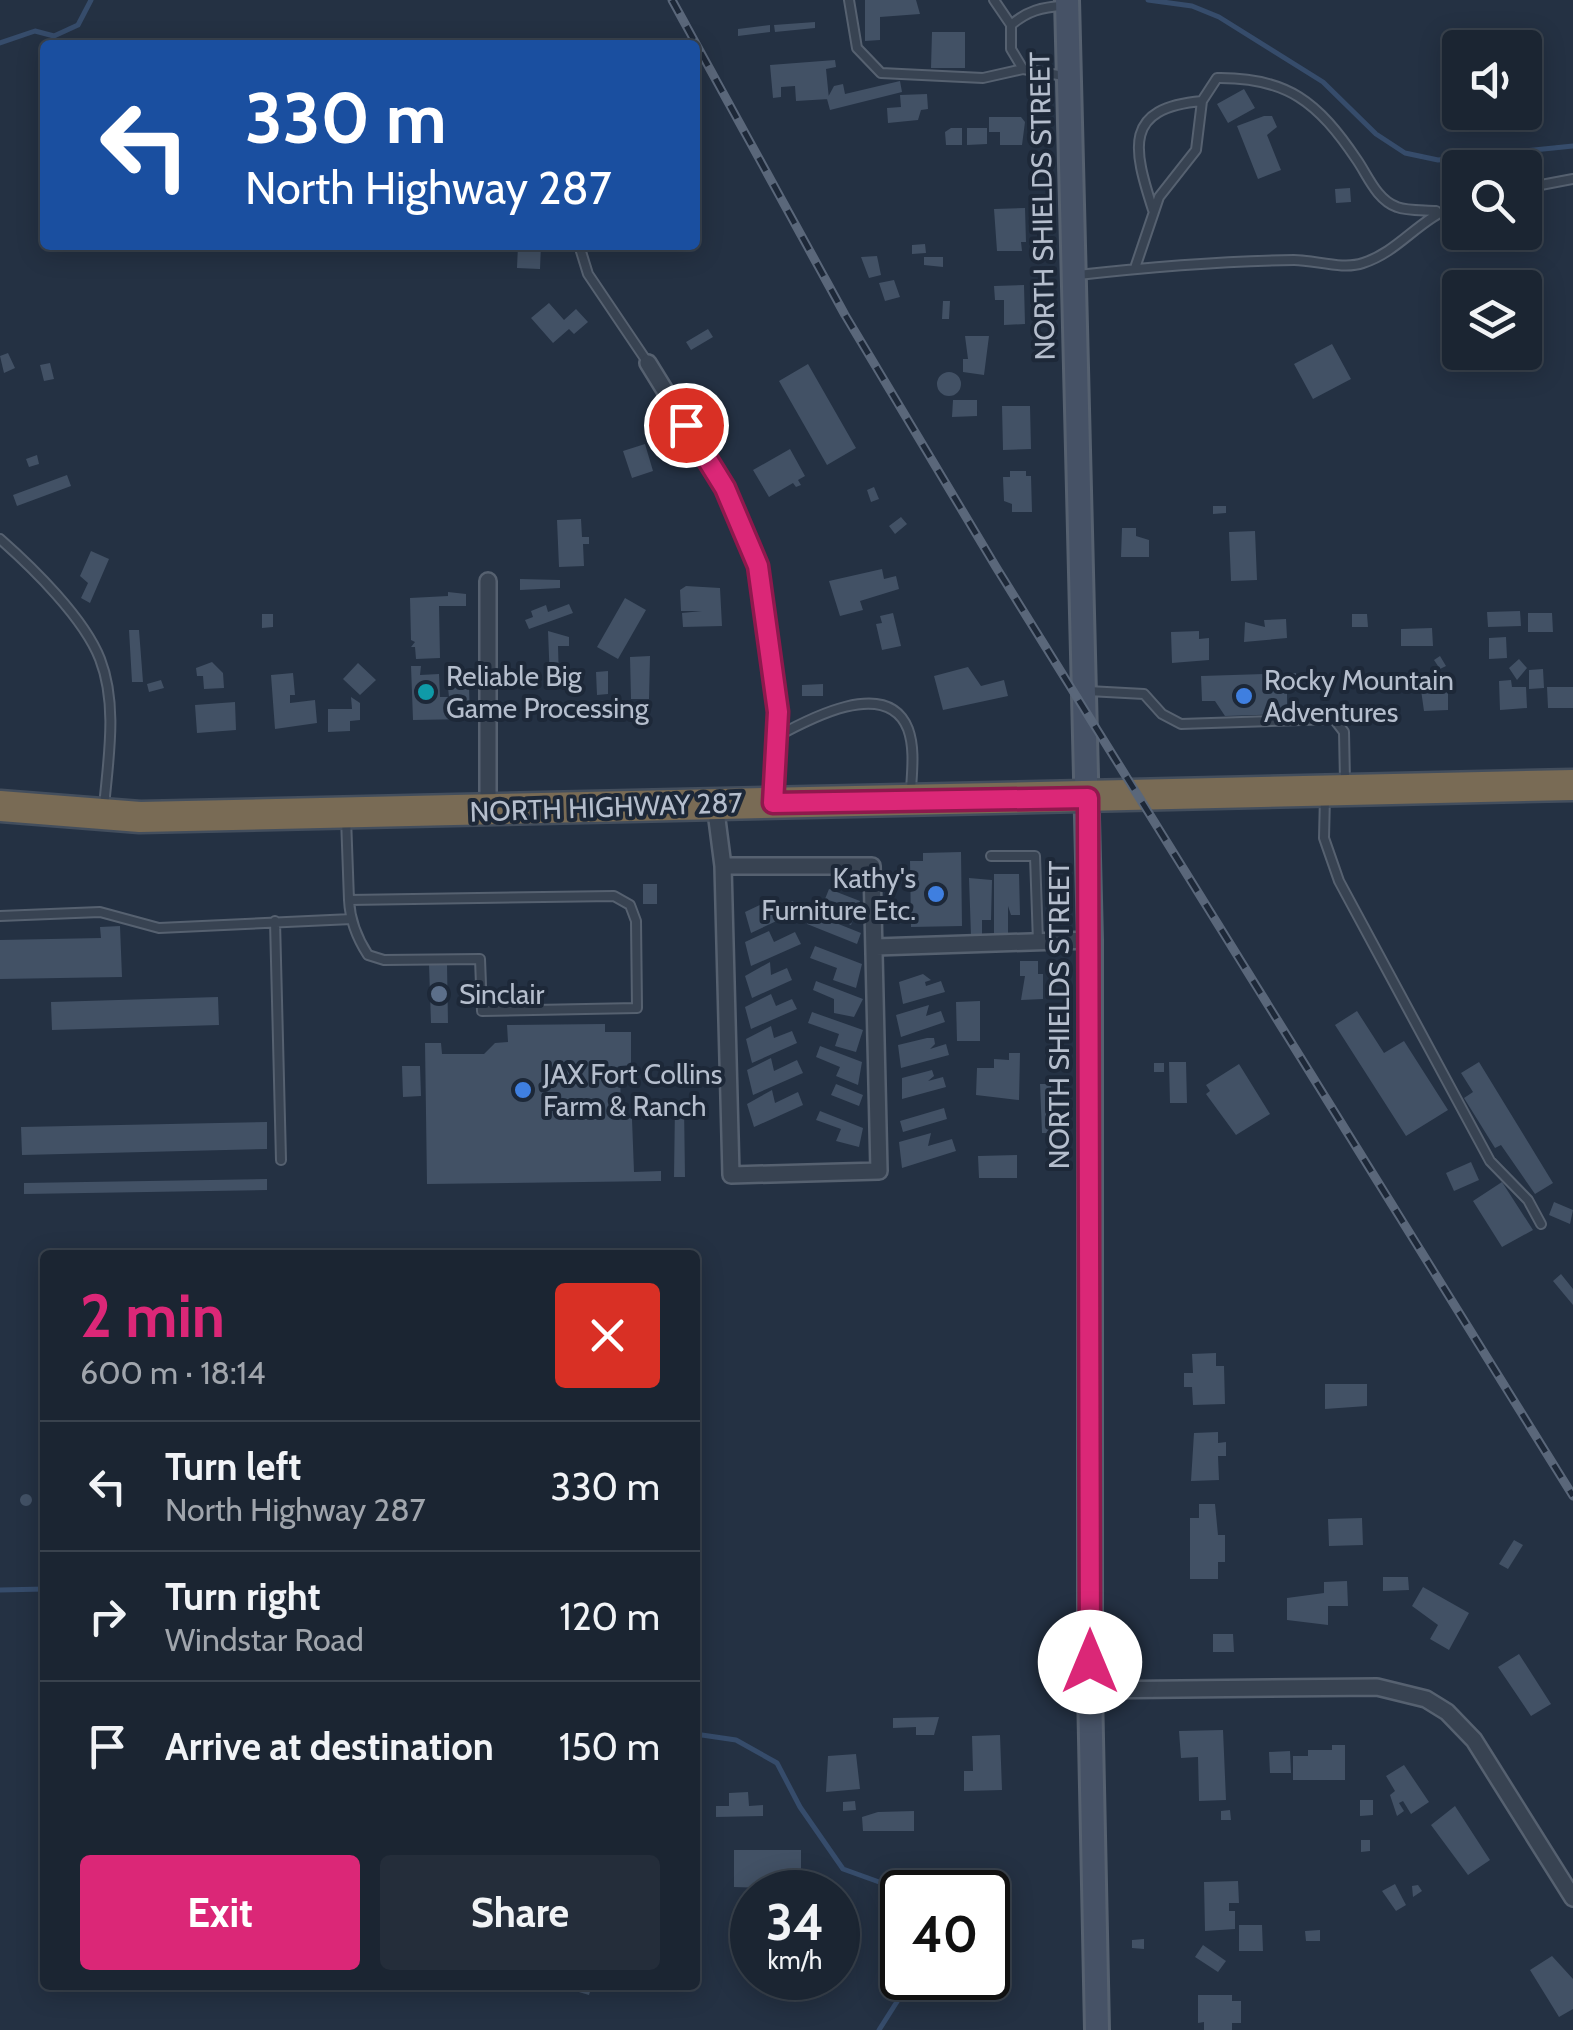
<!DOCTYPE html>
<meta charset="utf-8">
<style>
body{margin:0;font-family:Cabin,sans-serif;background:#242d3a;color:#f1f3f6;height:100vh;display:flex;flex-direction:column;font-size:38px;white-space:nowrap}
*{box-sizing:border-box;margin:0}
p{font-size:32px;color:#a0a5ac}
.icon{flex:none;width:55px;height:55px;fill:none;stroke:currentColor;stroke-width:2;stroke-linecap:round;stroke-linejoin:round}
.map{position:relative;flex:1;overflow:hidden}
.details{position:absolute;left:40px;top:1250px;width:660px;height:740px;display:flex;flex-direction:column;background:#1b2532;border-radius:10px;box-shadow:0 5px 25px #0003,0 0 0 2px #39424d}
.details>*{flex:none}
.top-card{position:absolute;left:40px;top:40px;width:660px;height:210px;border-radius:10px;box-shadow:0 5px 25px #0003,0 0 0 2px #39424d;background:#1a4fa0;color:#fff;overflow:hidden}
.buttons{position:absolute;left:1442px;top:30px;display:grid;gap:20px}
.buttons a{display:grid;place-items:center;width:100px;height:100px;border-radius:10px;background:#1b2532;box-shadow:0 5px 25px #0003,0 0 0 2px #39424d;font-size:50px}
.speed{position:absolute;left:730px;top:1870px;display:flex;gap:20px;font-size:50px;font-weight:700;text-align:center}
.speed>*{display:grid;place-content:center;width:130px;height:130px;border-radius:50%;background:#1b2532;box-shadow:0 5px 25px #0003,0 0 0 2px #39424d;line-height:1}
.speed small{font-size:25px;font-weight:400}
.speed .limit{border:5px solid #111;border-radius:15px;background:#fff;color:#111}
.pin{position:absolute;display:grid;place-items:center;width:85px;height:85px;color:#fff;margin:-42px;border:5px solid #fff;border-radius:50%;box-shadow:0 2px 10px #0007}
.me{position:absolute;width:110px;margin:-55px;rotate:0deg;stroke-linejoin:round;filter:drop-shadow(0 0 8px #0008)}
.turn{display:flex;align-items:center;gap:35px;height:210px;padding:0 40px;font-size:45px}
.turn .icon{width:130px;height:130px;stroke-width:2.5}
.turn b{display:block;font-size:70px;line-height:85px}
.round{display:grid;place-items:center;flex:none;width:105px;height:105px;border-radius:10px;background:#242d3a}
.head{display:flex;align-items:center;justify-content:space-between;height:170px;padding:0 40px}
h1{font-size:60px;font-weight:800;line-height:75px;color:#db2777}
.action{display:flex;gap:20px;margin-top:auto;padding:20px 40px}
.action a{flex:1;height:115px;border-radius:10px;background:#db2777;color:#fff;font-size:40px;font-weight:800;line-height:115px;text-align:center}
.action a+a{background:#242d3a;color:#f1f3f6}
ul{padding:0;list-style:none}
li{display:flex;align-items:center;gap:30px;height:130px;padding:0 40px;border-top:2px solid #39424d}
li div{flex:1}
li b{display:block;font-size:38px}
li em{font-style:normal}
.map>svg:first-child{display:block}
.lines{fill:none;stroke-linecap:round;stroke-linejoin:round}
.stream{stroke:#364c6b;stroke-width:5}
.building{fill:#425165}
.lane-casing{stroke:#566170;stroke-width:12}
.street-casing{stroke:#566170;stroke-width:20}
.secondary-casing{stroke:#566170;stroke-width:28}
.highway-casing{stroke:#434e5d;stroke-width:35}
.lane{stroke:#384352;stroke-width:8}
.street{stroke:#384352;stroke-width:15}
.secondary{stroke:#465266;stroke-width:22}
.highway{stroke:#796b55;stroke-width:30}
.rail-casing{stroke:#5a677a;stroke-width:9}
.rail{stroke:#1d2838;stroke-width:5;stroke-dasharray:15;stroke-linecap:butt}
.route-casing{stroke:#8e194d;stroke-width:25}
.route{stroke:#db2777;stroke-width:18}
.culture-dot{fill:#0f9aa8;stroke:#1d2838;stroke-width:4}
.shop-dot{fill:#3f7fe0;stroke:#1d2838;stroke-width:4}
.service-dot{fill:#5c6f8a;stroke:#1d2838;stroke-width:4}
.labels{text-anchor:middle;stroke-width:8;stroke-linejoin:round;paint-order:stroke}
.street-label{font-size:28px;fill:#b5becd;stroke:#1d2838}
.poi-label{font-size:28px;fill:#b5becd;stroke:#1d2838;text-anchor:start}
</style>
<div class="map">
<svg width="1573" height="2030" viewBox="0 0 1573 2030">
<rect width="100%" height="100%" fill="#243143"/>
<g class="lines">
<path class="stream" d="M1148,0L1192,6L1219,17L1323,82L1376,134L1405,153L1438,160L1573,146
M0,43L35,31L54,36L78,25L91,0
M0,1590L45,1589
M695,1734L736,1740L777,1763L800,1807L843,1869L907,1892
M879,2030L912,1978"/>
</g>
<path class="building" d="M865,0H916L920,14L880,17V40L865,41Z
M815,22V28L775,32L774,25Z
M770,25V32L738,36V29Z
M932,32H965V68H931Z
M835,60L836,67L826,69L829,99L796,101L795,86L781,87V97L773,98L770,65Z
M900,81L902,92L830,110L827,99L834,86L843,84L845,94Z
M1244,89L1255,108L1228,123L1217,104Z
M927,94L928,109L921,110L918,120L888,123L887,108L901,107L900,95Z
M1264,116H1272L1277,127L1267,135L1281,170L1258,179L1237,126Z
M989,117H1021L1025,122L1022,145H1000V132H989Z
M951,128H962V145H946L945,132Z
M967,128H987V144L967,145Z
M1350,188L1351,202L1336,203L1335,189Z
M1025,208L1026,242H1021L1022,251H997L994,209Z
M925,244L926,253L912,254V245Z
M518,245H541L540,269L517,268Z
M877,256L881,275L869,278L861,257Z
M924,257H943V267L924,265Z
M894,280L900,297L885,301L879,283Z
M1024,285L1025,324L1004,325V300H995L994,286Z
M943,301H950L949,319H942Z
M549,303L564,320L576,309L588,322L574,334L569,329L553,343L531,318Z
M708,329L713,337L691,350L686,342Z
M965,336H989L984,375L963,372V359H968Z
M1332,344L1351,379L1313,399L1294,364Z
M8,353L15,368L4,373L0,356Z
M50,363L54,379L44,381L40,365Z
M808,364L856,448L827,465L779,381Z
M937 384a12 12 0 1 1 24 0a12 12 0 1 1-24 0Z
M953,400H977V416L952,417Z
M1002,406H1030L1031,449L1003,450Z
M645,444L653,471L632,478L623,451Z
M790,449L805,476L798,480L801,485L796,487L793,483L769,497L753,470Z
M37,455L39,464L29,467L26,459Z
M1010,471H1026V476H1031L1032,512H1012V504L1004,501L1003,477H1010Z
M67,475L71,486L17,506L13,495Z
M874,487L879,499L871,502L867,490Z
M1213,506H1226V513L1213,514Z
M901,517L907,524L895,534L889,526Z
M581,519L582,537H589V544H583L584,566L559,567L557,520Z
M1122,528H1136V536L1149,540V557H1121Z
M1255,531L1257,580L1231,581L1229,532Z
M91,551L109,559L90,603L81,598L88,583L80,576Z
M882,569L884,579L896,576L899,589L860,601L863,610L840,616L829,581Z
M520,579L560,580V588L520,590Z
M686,586L720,588L722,626L683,627L682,613L702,611H681L680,590Z
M448,592L466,594V606H439L440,658L416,659L415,647H411L415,642L411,640L410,598L448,596Z
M625,598L646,610L618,659L597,647Z
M569,604L573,613L529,629L525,620L533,617L531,611L546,605L548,612Z
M1520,611L1521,626L1488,627L1487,612Z
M893,613L901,646L882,650L876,624L882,623L880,616Z
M1528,613H1552L1553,632H1528Z
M262,614H273V627L262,628Z
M1352,614H1367L1368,627H1352Z
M1286,619L1287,638L1244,642L1245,622L1265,627L1264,620Z
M1432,628L1433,646H1401V629Z
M129,630H139L143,682H132Z
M548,631L569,637V646H558L559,681H550Z
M1199,631V639L1209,638V660L1172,663L1171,632Z
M1506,637L1507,658L1489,659V638Z
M650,656L649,699H631L630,657Z
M1440,656L1446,666L1440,669L1434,660Z
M1519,659L1527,668L1517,680L1509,668Z
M212,662L223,673L224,688L204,689L203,676H197L196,668Z
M358,663L376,680L360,695L343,679Z
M411,666H421L420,675L439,674L440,697H449L448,688L469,687L470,719L413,720Z
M968,667L981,686L1004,680L1008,696L943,710L934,676Z
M1543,669L1544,688L1529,689V670Z
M608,671V694L597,695L596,672Z
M293,673L295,695H290V703L315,700L317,723L275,729L271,675Z
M1296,673L1297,691L1287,692V714L1225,716L1215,701H1202L1201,676Z
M161,680L164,688L149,692L147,684Z
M1511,680L1512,687H1526L1527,708L1500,710L1499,681Z
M1448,682V710L1424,711L1420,683Z
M823,684V696H802V685Z
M1547,687H1573V708H1548Z
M351,697L360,703V720L350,721V731L328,732V709H352Z
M235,702L236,730L197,733L195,705Z
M961,852L962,926L911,927L910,861H923V853Z
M994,874H1019L1020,915H1011L1008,906V935L994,936Z
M969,878L992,880L991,920H982V936H971Z
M643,884H657V904H643Z
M829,889L860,901L851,925L832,917L838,903L825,899Z
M793,901L798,911L751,933L745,912L766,902L770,911Z
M811,913L861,933L857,944L807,924Z
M120,926L122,977L0,979V940L101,938L100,927Z
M769,931L774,942L795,932L801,944L751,966L745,942Z
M815,946L862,964L856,988L833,980L837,968L810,958Z
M1020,961H1038V974H1043V999L1021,1000L1025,976H1020Z
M770,962L771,975L787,968L792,980L752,998L745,976Z
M429,964H447L448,1023H431Z
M923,974L931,980L925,982L926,986L941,981L945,992L903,1004L899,982Z
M816,981L863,999L854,1017L834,1013V999L813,990Z
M771,994L776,1006L792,999L797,1009L751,1029L745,1007Z
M218,997L219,1025L52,1030L51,1002Z
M980,1001V1041H957L956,1002Z
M929,1005L926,1016L941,1011L945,1022L901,1037L896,1015Z
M1357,1011L1384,1053L1404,1041L1448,1110L1406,1136L1335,1025Z
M812,1012L863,1030L856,1052L835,1046L839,1034L808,1023Z
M605,1024V1032H631V1065L620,1066L621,1115L632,1119L634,1172L661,1171V1181L427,1184L425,1043H441L442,1054H484L495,1043L508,1042L507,1025Z
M771,1026L774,1038L792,1031L797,1043L752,1063L746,1039Z
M927,1038H934L935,1044L930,1049L946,1044L949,1055L901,1068L898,1045Z
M820,1046L862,1062L858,1085L836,1076L840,1067L816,1057Z
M1009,1053H1020L1019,1100L976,1095L977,1068H994V1059L1009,1060Z
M771,1058L774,1071L797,1060L803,1073L753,1095L747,1070Z
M1169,1062H1186L1187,1103H1170Z
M1479,1062L1553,1183L1535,1194L1501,1145L1495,1148L1464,1098L1473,1092L1461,1073Z
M1154,1063H1164V1072H1154Z
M1239,1064L1270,1114L1236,1135L1206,1094L1210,1091L1206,1085Z
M402,1066H420L421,1096L403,1097Z
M932,1070L934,1076L928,1081L943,1077L946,1087L902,1099V1078Z
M836,1084L863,1095L859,1106L831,1095Z
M1040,1084H1051L1052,1133H1042Z
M772,1090L775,1103L798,1092L803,1105L754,1127L747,1104Z
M675,1105H684L685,1177H674Z
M944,1108L947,1119L903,1132L900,1121Z
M820,1111L863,1128L859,1147L836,1141L841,1129L816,1120Z
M267,1122V1149L22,1155L21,1127Z
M931,1133L928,1146L952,1139L956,1151L902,1168L899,1142Z
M1017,1155V1178H979L978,1156Z
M1471,1162L1479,1180L1454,1191L1446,1173Z
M267,1179V1190L24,1194V1183Z
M1502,1182L1533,1230L1502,1247L1473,1201Z
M1554,1202L1573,1210L1570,1224L1549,1215Z
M1561,1274L1573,1289V1305L1553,1281Z
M1216,1353V1366H1224L1225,1404L1193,1405L1192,1387H1184V1373H1193L1192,1354Z
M1325,1384H1367V1406L1325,1409Z
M1218,1432V1443L1226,1442V1456H1218L1219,1480L1191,1481L1194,1433Z
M20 1500a6 6 0 1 1 12 0a6 6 0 1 1-12 0Z
M1199,1504H1215L1218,1535H1225V1562H1218V1579H1190V1518H1199Z
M1362,1518L1363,1545L1329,1546L1328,1519Z
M1514,1540L1523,1545L1508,1569L1499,1564Z
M1383,1577H1408L1409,1590L1383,1591Z
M1347,1581L1348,1606H1328V1625L1287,1620V1598L1324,1593V1582Z
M1423,1587L1469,1613L1449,1650L1430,1639L1438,1625L1412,1606Z
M1213,1634H1233L1234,1652H1213Z
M1519,1654L1551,1704L1531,1716L1498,1667Z
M939,1717L934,1735H916V1727L893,1728V1718Z
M1223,1730L1226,1800L1199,1801L1198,1757L1181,1758L1179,1731Z
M1000,1735L1002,1790L964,1791V1771H973L972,1736Z
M1332,1745H1345V1780H1293V1756H1308V1750H1332Z
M1290,1751L1291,1773H1270L1269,1752Z
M856,1754L860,1789L826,1792L828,1756Z
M1404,1765L1429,1802L1411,1814L1403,1801L1399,1803L1404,1811L1397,1816L1390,1795L1395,1791L1386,1776Z
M748,1792L749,1806L763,1805V1816L716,1817V1806H729V1793Z
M1360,1800H1373V1815L1360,1816Z
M855,1801L856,1810L843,1811V1802Z
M1455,1806L1490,1860L1468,1875L1431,1825Z
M1230,1810L1231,1820H1221V1811Z
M914,1811V1831H863L862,1817L878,1812Z
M1361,1840H1370V1851L1361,1852Z
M734,1850H801V1889L734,1887Z
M1238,1881L1239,1903H1229V1911H1235V1929L1205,1931L1204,1882Z
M1395,1884L1406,1905L1396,1911L1382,1891Z
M1418,1885L1422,1891L1413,1897L1412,1886Z
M1239,1925H1262L1263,1951H1239Z
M1320,1930V1941H1306L1305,1931Z
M1144,1939V1949L1132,1948V1940Z
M1203,1945L1226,1961L1218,1972L1195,1957Z
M1552,1956L1573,1979V2009L1559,2017L1530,1970Z
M555,1985H592L589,1995Z
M1198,1995H1232V2001H1241V2023H1232V2030H1204V2022L1198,2023Z"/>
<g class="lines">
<defs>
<path id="lane" d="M849,0L857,48L881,73L983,78L1023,69
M994,0L1011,25
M1063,6C1042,7 1027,11 1011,25V49L1023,69L1064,76
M1525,188L1573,179
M1153,210C1133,148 1123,108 1202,101
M579,245L588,274L648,363
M1135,268L1159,197L1196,150L1202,101L1217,78C1287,77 1318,102 1357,160C1368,176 1377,200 1397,207C1407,211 1424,210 1436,211
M1078,275C1150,267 1221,261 1294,260C1315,260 1343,270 1363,263C1401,251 1421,215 1460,205
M0,539C33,568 84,618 100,659C118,705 108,760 104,807
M1088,691L1144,694L1162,714L1181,724L1334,719L1344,732L1345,781
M776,737C807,720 887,676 908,729C915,748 912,771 911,790
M1325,796L1324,838L1339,881L1490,1161L1528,1200L1541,1224
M346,818L349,900C350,921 357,938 368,955L384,960L480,959L482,1011L637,1008L636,921L630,905L614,896L349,900
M991,856H1035L1038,942
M0,916L100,912L159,928L352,919
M275,921L281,1160"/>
<path id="street" d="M648,363L725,488L758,566L777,712L773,803
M715,804L723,866L731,1175L879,1171L872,866H723
M488,810V581
M876,947L1090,940
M1090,1690L1377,1687L1426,1699L1447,1712L1474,1740L1573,1898"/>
<path id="secondary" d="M1067,0L1090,940V1690L1097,2030"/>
<path id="highway" d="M0,806L140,817L1573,785"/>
</defs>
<use href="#lane" class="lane-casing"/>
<use href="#street" class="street-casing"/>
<use href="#secondary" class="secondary-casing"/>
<use href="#highway" class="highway-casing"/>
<use href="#lane" class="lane"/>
<use href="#street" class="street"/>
<use href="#secondary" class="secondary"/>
<use href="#highway" class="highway"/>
<defs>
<path id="rail" d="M672,0L845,315L996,567L1573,1496"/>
</defs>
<use href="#rail" class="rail-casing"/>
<use href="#rail" class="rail"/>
</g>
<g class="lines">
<defs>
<path id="route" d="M686,425L725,488L758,566L778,712L773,803L1088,798L1090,1662"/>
</defs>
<use href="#route" class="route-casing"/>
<use href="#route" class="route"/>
</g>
<circle class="culture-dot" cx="426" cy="692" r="10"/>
<g class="shop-dot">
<circle cx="1244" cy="696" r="10"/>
<circle cx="936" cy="894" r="10"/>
<circle cx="523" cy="1090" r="10"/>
</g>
<circle class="service-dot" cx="439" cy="994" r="10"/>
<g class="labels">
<g class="street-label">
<text transform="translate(1042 206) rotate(-91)" y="10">NORTH SHIELDS STREET</text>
<text transform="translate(606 807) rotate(-2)" y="10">NORTH HIGHWAY 287</text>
<text transform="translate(1059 1015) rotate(-90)" y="10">NORTH SHIELDS STREET</text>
</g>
<g class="poi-label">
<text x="446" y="686">Reliable Big<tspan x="446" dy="32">Game Processing</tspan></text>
<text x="1264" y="690">Rocky Mountain<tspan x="1264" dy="32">Adventures</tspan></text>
<text x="916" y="888" text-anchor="end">Kathy's<tspan x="916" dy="32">Furniture Etc.</tspan></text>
<text x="459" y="1004">Sinclair</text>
<text x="543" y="1084">JAX Fort Collins<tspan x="543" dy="32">Farm &amp; Ranch</tspan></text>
</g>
</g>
</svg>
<div class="buttons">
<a><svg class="icon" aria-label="sound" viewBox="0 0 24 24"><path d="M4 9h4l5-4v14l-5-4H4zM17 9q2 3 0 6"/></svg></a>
<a><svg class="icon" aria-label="search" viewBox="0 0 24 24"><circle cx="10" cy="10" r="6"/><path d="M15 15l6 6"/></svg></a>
<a><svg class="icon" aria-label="layers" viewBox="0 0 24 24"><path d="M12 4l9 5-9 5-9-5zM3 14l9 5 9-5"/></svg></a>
</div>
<div class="speed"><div>34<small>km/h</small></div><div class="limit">40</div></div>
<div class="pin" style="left:686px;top:425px;background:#d93025"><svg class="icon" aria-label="arrive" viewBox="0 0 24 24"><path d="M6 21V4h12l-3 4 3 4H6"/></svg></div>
<svg class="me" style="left:1090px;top:1662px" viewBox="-20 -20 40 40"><circle r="19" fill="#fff"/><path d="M0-13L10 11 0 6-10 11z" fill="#db2777"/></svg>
<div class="top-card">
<div class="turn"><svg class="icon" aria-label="left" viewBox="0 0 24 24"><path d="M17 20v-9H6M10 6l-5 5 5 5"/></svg><div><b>330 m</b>North Highway 287</div></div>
</div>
<section class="details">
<div class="head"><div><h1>2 min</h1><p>600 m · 18:14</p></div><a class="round" style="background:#d93025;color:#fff"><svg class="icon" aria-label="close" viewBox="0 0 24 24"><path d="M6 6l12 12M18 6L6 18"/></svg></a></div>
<ul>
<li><svg class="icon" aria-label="left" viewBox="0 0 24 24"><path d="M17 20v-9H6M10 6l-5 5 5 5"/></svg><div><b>Turn left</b><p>North Highway 287</p></div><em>330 m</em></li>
<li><svg class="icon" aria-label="right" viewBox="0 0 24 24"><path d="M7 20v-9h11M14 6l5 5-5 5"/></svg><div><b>Turn right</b><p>Windstar Road</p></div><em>120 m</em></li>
<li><svg class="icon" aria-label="arrive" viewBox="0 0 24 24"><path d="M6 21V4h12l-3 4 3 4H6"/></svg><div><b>Arrive at destination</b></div><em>150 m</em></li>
</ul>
<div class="action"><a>Exit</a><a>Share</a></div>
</section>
</div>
